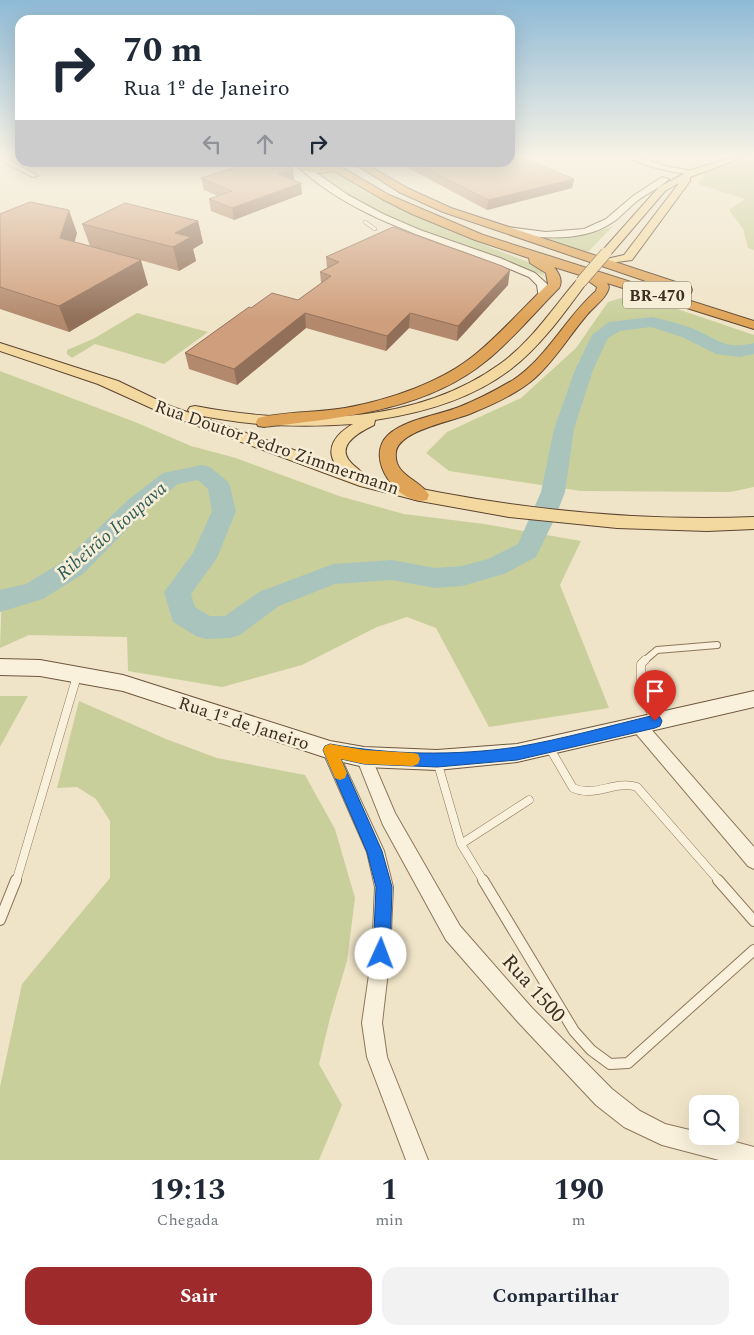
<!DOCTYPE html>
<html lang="pt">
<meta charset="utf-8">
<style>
body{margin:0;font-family:Spectral,serif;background:#f2f2f3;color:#1f2937;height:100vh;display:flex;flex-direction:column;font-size:19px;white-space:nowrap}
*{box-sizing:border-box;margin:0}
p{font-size:16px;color:#747a83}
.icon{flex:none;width:28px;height:28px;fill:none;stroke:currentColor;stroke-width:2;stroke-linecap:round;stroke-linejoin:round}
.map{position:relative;height:1160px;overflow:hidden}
.panel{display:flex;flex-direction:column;background:#fff;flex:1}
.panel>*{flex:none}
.guide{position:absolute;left:15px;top:15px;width:500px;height:152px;border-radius:15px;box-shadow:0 5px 20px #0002;background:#fff;color:#1f2937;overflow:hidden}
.tools{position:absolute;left:689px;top:1095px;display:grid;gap:10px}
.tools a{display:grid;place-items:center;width:50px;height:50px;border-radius:10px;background:#fff;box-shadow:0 5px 20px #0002;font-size:25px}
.pin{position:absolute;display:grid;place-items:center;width:42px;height:42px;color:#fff;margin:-51px -21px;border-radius:50% 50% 50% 0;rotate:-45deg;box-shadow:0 0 5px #0007}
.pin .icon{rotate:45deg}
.me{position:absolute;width:55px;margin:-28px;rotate:2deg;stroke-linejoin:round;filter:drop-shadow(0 0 4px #0008)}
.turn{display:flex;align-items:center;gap:18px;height:105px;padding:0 25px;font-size:22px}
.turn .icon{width:65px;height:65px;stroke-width:2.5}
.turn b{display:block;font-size:35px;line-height:42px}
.lanes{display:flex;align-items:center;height:48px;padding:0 25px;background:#0003;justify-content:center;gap:25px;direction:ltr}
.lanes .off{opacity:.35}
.eta{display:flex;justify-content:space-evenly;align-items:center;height:85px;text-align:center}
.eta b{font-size:30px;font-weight:700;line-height:35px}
.primary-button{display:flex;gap:10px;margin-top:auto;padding:10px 25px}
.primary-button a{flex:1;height:58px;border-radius:15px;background:#9e2a2b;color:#fff;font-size:20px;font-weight:700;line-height:58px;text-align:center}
.primary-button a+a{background:#f2f2f3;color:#1f2937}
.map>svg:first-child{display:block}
.green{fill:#c9cf9b}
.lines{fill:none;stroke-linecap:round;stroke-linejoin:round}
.river{fill:#a9c4bc;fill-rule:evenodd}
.lane-far3-casing{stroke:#8d765c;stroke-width:4}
.lane-far2-casing{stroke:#8d765c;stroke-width:8}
.lane-far1-casing{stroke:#8d765c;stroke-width:9}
.lane-casing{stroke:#8d765c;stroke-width:12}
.street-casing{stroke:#8d765c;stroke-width:2}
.secondary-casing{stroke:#6f573f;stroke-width:2}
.primary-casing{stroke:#5b4430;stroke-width:2}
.highway-casing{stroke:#5b4430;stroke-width:2}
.lane-far3{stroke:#faf1dc;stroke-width:3}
.lane-far2{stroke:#faf1dc;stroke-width:6}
.lane-far1{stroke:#faf1dc;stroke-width:8}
.lane{stroke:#faf1dc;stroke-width:10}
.street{fill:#faf1dc;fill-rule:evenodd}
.secondary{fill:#faf1dc;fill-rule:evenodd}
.primary{fill:#f3d9a0;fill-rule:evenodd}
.highway{fill:#e0a458;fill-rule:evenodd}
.primary-bridge-casing{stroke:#5b4430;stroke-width:12;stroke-linecap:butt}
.primary-bridge{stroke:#f3d9a0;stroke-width:11}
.wall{fill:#b2896c}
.shaded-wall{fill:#916f58}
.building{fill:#cf9f7d;stroke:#916f58}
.route{fill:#1a73e8;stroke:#114b97}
.slow{fill:#f59e0b}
.labels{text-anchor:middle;stroke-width:5;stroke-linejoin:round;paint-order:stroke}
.shield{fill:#f7eed8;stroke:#756857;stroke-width:1}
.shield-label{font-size:16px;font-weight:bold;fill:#3d2e20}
.street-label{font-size:18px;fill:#3d2e20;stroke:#f7eed8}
.water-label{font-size:19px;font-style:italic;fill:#2f5d5a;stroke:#f7eed8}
.near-street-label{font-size:21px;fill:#3d2e20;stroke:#f7eed8}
</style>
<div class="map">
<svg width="754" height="1160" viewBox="0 0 754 1160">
<rect width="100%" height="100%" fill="#f0e4c8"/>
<path class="green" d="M754,158V250L748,248L743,229L729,210L745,199L698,184L706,172Z
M331,170C396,211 467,239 539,266L545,276C468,246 387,225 320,176L321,172Z
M613,226L589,251L581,252L526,235C557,236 584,237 613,226Z
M621,298H645L754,335V487L730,492L581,491L449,471L426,453L447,432L521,398L576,348L608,302Z
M137,313L208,332L164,364L95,344L72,358L67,354V350L93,339Z
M0,371L135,422L191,446L236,458L339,496L404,514L484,524L581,541L560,585L609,708L489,727L436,628L407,617L377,627L302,665L222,687L128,671L127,637L29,635L0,648L2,591H0Z
M0,696H28L0,747Z
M79,701L166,739L217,758L305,775L335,829L355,898L347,961L330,1018L319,1064L342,1105L319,1160H0V1087L22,984L110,878V821L96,799L77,787L57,788Z"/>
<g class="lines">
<path class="river" d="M652,317C666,320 681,324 694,329C720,340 724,350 754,343V354L740,357L716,354L682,337L651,327L620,331L608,338L593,370L574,429L565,492L555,518L536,557L504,574L462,586L435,588L392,580L335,584L279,606L240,635L230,638L206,639L196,636L173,622L164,592L193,553L212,511L208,489L198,480L178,484L145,511L83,574L43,599L0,612V590L26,584L65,560L129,499L163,473L202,465L210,467L227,481L230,486L236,511L217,558L191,594L195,607L210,616H225L259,592L333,564L392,560L435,568L462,566L488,559L518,544L541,492L554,429L575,370L592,335L609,322Z"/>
<defs>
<path id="lane-far3" d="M365,222L375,229"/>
<path id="lane-far2" d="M644,661L657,650L717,645"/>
<path id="lane-far1" d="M645,660L641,664V693L655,720
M549,747L573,788C595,798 614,780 637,787L720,882
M437,761L461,844L484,882
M461,844L529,800
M16,882L77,676"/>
<path id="lane" d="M483,880L574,1031L591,1050L610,1064L628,1063L754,950
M718,880L754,921
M0,920L16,880"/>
<path id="street" d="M0,158H5L38,176L33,177L0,160Z
M116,162L113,165L110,163V162Z
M638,718L643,720L754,847V869L748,866L633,730L631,725L633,720Z
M330,743L335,745L384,851L393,887L390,954L382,1023L387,1057L428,1160H406L367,1057L362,1023L372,954L375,887L367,852L322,750L325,745Z
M364,750L369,752L395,813L460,926L532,1008L612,1089L640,1111L665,1124L698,1132V1136H713L754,1147V1160H719L662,1145L624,1127L596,1105L518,1022L446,940L383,825L356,757L359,752Z"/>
<path id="secondary" d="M631,158H640L670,167L698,172C688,178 639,165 631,158Z
M293,162H301L348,195L383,214L420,230L500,258L535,273L547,284V299H539L537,285L529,277L517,272C441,240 354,222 293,162Z
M662,177L669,179C660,188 647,193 637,201C628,208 622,216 613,222C583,243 541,238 507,233L503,230L507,227L546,232L584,229L606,219L633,196Z
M0,659L40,660L123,675L330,741L364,747L437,750L517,744L754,691V707L517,762L437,770L364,767L330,759L123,691L40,676L0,675Z"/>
<path id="primary" d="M731,158H742L690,177V181L632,260L602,264L601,262L602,260L624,255L679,183L665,191L610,255H602L601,253L602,251L659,187L691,170Z
M581,279L587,282C565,312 541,346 511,369C472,399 423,413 375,420L374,425C355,434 331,449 357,468C361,472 365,476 370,478C496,507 625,522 754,517V529L707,531L617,528L509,517L420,501L360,486L160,412L98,384L0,351V343L118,381L170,406L190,413L188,410L190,407L195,406C295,425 414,426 500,364C531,342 553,308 577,280ZM190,413C244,426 298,428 353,424C337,433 324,448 336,465Z"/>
<path id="highway" d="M322,162H333L389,195L483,235L754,321V329L607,283L609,287C607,298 593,307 586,316C569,336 555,360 535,378C518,393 492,405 472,413C454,421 399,430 396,452C393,476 420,479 429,495L427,500C400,507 363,459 388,435C406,419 436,416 459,407C477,400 496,390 513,380C547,358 566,317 596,291L597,287L580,275L554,267C559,273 563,281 559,288C536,311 511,341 486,361C425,411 340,418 264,427L258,426L256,422L258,418C286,411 316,413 345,408C389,400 443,382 477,353C502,332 524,307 548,284L546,273L530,263L529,258L475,240L412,214L382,199L334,171L321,173L303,171L298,168L303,165L327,166Z
M352,162H363L407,188L451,208L691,287L692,290L691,293H681L443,212L399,192Z"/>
</defs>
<use href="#lane-far3" class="lane-far3-casing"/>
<use href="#lane-far2" class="lane-far2-casing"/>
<use href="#lane-far1" class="lane-far1-casing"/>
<use href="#lane" class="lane-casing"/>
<use href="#street" class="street-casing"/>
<use href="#secondary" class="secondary-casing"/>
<use href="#primary" class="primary-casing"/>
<use href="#highway" class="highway-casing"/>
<use href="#lane-far3" class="lane-far3"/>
<use href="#lane-far2" class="lane-far2"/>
<use href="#lane-far1" class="lane-far1"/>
<use href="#lane" class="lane"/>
<use href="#street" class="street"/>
<use href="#secondary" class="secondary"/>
<use href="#primary" class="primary"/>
<use href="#highway" class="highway"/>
<defs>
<path id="primary-bridge" d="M581,282L606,253"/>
</defs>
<use href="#primary-bridge" class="primary-bridge-casing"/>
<use href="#primary-bridge" class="primary-bridge"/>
</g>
<path class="wall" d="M397,162H510L574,179L572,188L487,210Z
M293,169L294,180L302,194L234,220L211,211L209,199L218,196L204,190L201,178Z
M0,214L77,233L74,242L90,246L82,224L198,221L203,243L193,249L196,261L179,271L133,258L148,285L69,332L0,309Z
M326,257L508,285L457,341L409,328L386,351L306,328L237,385L189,369L185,353L251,308L298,300L321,283L320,272L327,268Z"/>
<path class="shaded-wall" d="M293,169L294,180L278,174Z
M574,179L572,188L487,210L488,200Z
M301,183L302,194L234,220L232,208Z
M69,210L77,233L69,263L60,238Z
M198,221L203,243L193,249L196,261L179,271L173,247L175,233Z
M141,260L148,285L69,332L59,306Z
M510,270L508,285L457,341L458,326Z
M305,313L306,328L237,385L234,369Z
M410,313L409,328L386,351L387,336Z"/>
<path class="building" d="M510,158H523L574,179L488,200L414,162H510Z
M253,162H275L293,169L278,174L301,183L232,208L209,199L232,191L201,178Z
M30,202L69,210L60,238L141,260L59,306L0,287V214Z
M125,203L198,221L175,233L191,237L173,247L82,224Z
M393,227L502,266L510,270L458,326L410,313L387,336L305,313L234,369L185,353L249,307L251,308L272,293L298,300L331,276L320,272L339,262L326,257Z"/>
<linearGradient id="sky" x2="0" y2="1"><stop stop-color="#8fbad6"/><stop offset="0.49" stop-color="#f8f3e6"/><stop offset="1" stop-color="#f8f3e6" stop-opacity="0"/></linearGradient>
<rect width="754" height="320" fill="url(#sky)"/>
<path class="route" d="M655,715L660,717L662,721L660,726L655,728L517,760L437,767L364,764L341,759L382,851L392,887L390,954L387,960L381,962L375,960L373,954L376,887L367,852L323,750L325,746L330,744C391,755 455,756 517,747C563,739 609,726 655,715Z"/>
<path class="slow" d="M330,744L364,750L413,753L418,754L420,759L418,764L413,766L364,764L341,759L347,773L345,778L340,780L335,778L323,750L325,746Z"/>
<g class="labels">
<rect class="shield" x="623" y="281.5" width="68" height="27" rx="4"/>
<g class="shield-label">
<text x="657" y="301">BR-470</text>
</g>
<g class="street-label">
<text transform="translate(277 447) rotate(19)" y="6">Rua Doutor Pedro Zimmermann</text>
<text transform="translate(244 723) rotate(18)" y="6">Rua 1º de Janeiro</text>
</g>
<g class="water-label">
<text transform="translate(111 530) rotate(-41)" y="7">Ribeirão Itoupava</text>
</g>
<g class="near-street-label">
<text transform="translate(534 988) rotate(48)" y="7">Rua 1500</text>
</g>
</g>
</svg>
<div class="tools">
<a><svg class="icon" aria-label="search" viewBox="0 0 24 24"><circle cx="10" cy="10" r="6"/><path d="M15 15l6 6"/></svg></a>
</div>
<div class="pin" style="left:655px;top:721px;background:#d93025"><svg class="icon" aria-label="arrive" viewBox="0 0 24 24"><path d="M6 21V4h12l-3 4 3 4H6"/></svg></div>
<svg class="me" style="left:381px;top:954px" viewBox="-20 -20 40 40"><circle r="19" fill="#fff"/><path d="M0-13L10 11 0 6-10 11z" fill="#1a73e8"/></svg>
<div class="guide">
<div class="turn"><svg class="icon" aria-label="right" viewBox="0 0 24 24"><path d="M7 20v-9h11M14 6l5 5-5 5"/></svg><div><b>70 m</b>Rua 1º de Janeiro</div></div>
<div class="lanes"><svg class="icon off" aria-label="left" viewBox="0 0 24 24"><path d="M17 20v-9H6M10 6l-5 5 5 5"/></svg><svg class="icon off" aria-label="ahead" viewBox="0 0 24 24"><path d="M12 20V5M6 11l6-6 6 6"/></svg><svg class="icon" aria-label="right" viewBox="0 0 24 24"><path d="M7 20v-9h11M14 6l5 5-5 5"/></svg></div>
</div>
</div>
<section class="panel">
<div class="eta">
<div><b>19:13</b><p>Chegada</p></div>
<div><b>1</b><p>min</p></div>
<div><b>190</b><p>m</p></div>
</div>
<div class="primary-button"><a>Sair</a><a>Compartilhar</a></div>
</section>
